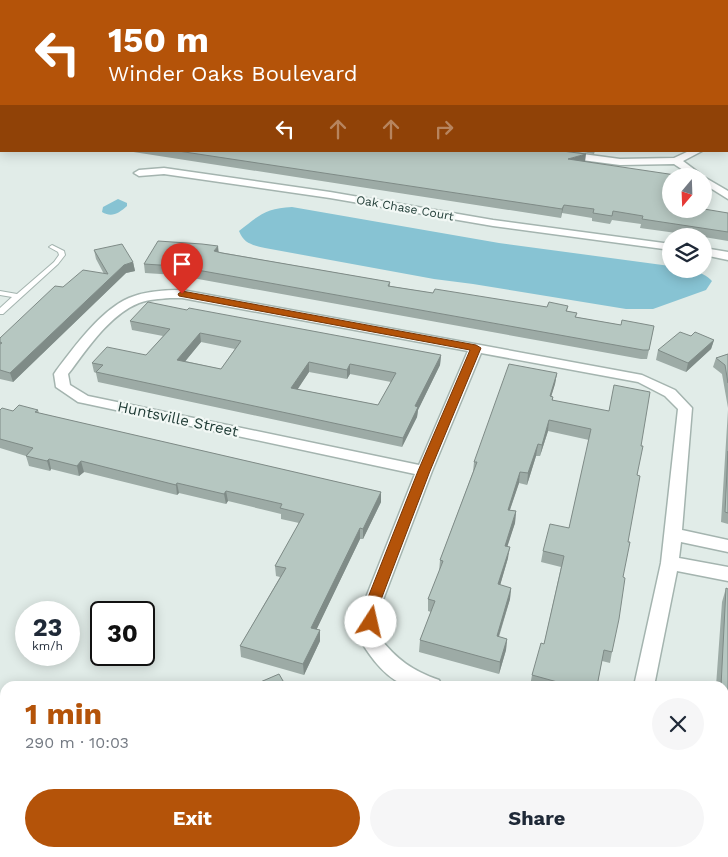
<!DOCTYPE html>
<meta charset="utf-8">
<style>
body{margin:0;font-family:"Work Sans",sans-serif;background:#f6f6f7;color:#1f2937;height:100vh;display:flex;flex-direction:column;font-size:19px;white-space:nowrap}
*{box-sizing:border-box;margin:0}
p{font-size:16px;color:#747a83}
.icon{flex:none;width:28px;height:28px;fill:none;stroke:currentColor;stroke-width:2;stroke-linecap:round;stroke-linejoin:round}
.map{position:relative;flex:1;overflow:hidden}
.side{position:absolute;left:0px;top:681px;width:729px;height:176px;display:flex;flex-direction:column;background:#fff;border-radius:15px 15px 0 0;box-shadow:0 2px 12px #0003}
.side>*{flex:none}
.top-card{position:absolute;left:0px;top:0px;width:729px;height:152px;box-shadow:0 2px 12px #0003;background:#b45309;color:#fff;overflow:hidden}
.needle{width:32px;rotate:199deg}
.tools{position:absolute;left:662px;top:168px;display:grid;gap:10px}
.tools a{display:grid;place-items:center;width:50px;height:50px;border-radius:50%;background:#fff;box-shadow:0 2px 12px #0003;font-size:25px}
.speed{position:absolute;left:15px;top:601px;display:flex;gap:10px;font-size:25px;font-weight:700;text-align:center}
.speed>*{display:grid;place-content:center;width:65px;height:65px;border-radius:50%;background:#fff;box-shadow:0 2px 12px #0003;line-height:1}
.speed small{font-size:12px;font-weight:400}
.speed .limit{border:2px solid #111;border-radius:8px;background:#fff;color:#111}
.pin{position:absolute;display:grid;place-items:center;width:42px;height:42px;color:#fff;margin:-51px -21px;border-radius:50% 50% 50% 0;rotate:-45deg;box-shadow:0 0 5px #0007}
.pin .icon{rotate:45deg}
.me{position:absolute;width:55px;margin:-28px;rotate:10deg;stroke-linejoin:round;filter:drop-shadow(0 0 4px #0008)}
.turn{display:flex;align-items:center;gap:18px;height:105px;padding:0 25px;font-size:22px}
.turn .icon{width:65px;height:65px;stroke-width:2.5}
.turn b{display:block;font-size:35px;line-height:42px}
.lanes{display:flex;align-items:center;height:48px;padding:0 25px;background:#0003;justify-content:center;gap:25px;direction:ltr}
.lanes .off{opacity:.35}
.round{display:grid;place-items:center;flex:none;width:52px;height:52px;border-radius:26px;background:#f6f6f7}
.overview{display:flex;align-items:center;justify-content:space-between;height:85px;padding:0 25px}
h1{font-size:30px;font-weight:700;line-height:38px;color:#b45309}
.action{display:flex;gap:10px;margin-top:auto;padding:10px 25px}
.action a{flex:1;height:58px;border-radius:30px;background:#b45309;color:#fff;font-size:20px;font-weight:700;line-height:58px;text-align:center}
.action a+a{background:#f6f6f7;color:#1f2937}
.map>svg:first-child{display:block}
.green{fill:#b9dec5}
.water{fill:#87c3d3}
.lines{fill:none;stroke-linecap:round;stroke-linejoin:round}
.service-casing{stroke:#a4b4af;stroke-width:2}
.minor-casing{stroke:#a4b4af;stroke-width:3}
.secondary-casing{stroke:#9fb8b1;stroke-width:3}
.service{fill:#fff;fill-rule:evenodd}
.minor{fill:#fff;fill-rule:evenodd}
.secondary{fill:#fff;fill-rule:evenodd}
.wall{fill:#9daba6;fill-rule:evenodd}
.shaded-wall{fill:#7f8b87}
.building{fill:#b6c7c1;stroke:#7f8b87;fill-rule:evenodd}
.route{fill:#b45309;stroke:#753606}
.labels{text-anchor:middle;stroke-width:4.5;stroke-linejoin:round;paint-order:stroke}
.far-street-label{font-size:12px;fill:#213d37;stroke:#f2f8f5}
.street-label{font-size:15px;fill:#213d37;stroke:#f2f8f5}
</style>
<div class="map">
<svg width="728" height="857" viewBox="0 0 728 857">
<rect width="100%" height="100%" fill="#e1ece8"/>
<path class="green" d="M0,0H362L1,1L0,36Z"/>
<path class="water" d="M118,199L127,203V206C119,213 112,218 102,212L103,207Z
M292,207L499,243L670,266L671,269C685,269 702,270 712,281L706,290L653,309H626L473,284L434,279L265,248C253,245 244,244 239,231C258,216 266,208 292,207Z"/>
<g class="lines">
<defs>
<path id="service" d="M1,87V91L0,92V88Z
M52,245L64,251L65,255L58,264L3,314H0V308L12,297L0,295V291L17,294L54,262L59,255L58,252L49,247Z"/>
<path id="minor" d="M531,151H560L620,159L674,158L689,151H702L683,161L703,176H692L674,164L620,165L536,154Z
M164,168L330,192L493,220L671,244V250L493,226L330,198L164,174L139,176L134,173L139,170Z
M704,177L728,191V199L704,184Z
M704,248L728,252V260L704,255Z
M182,290L642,375L675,390L692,408L682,530L728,540V552L681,542L679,558L728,567V581L677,571L654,686H634L661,563L678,409L665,396L638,382L481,353L432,471L381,605L379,637C396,659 413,671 439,680L442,686C432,687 420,688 410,686C389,683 369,656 360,639L363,605L415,474L83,403L78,402L56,387L54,374L56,371C74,347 101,310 129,298C145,291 164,290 182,290ZM170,298H182L468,351L419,465L88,396L70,385L68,374L72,369C89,346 111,314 139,303C149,299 159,299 170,298Z"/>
<path id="secondary" d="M0,732L5,733V751L0,750Z
M0,800L5,802V822L0,820Z
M97,852H129L131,857H99Z
M290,852H323L325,857H292Z"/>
</defs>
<use href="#service" class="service-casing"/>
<use href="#minor" class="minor-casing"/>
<use href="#secondary" class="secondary-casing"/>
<use href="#service" class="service"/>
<use href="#minor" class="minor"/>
<use href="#secondary" class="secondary"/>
</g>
<path class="wall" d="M524,0H581L584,1H524Z
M1,35V76H0V37Z
M127,151H477L585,162L671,209L728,213V241L704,237V236H698L640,228L641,224L612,220L610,224L592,221V218L562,213L561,218Z
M576,151H595L594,154Z
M94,250L133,262L135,271L126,273L13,382L0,379V338L63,287L104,274L96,259Z
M219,252L390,282V286L433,293L547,307L568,306L567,311L577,313L576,317L621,325L654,326L647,359H641L176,275L145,273L144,264Z
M187,310L441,355L440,365L418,410L417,417L402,447L98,382L96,373L94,372L92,363L146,355L163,336L132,330L130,321ZM201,342L235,349L221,369L185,361ZM309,372L347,379L350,374L391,382L378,405L297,389Z
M691,336L714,340L711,349L686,372L656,360L658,350Z
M728,354V408L722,374L713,367L716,358Z
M557,373L555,384L551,396L553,397V400L641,446L612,652L610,663L602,661L597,686H530L532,675L544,644L561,567L541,562L543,551L569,528L589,440L548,431L540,456H536L527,485L519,483L510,510L516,511L515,523L507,546L508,558L500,585L511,588L510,599L499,637L507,639L506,650L499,674L419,652L420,640L431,612L428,611V599L439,572L440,560L473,472L474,462Z
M0,410L13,411L38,410L39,413L381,492V502L363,539H360L316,630H320V641L304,675L241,657L240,646L280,577L276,576L275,566L299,523L281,519V514L228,501L226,504L179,493L177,495L84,472L79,476L51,469L50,471L29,466L26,456L0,448Z
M728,410V524L721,522Z
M726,588L728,589V779L724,778V686H716L722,602Z
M728,787V847L724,844V791Z
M510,852H548L547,857H524Z
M560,852H626L625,857H574Z
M652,852H721L724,857H655Z"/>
<path class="shaded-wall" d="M586,154L585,162L568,159Z
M564,205L562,213L561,218L562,209Z
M218,246L219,255L214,251Z
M133,262L135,271L126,273L13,382L10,373L124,265Z
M200,333L201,342L179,369L177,360Z
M714,340L711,349L686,372L688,363Z
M441,355L440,365L418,410L417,417L402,447L403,438L415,406Z
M309,362V372L292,398L291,388Z
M350,364V374L347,379V370Z
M557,373L555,384L548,407L550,396Z
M549,420L548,431L540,456L542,445Z
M538,444L536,456L527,485L528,473Z
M49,459L51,469L50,471L47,461Z
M81,461L84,472L79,476L77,466Z
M520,472L519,483L506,521L508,510Z
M177,483L179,493L177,495L176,485Z
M226,491L228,501L226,504L224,494Z
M381,492V502L363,539V529Z
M516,511L515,523L504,557L505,546Z
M360,528V539L312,639L311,628Z
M510,547L508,558L497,596L498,584Z
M511,588L510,599L495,648L497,636Z
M320,630V641L304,675L303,664Z
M507,639L506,650L499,674L500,662Z"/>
<path class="building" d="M534,0H581L584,1H537Z
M1,35V65H0V37Z
M178,151H562L586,154L568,159L682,176H671V209H704L728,213V232L642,219L643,216L613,211L612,216L593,213L594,209L564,205L562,209Z
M158,241L202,244L218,246L214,251L222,253L390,282L388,286L433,293L435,289L547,307L549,302L568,306L566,311L577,313L575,317L621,325L622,320L654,326L649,350H643L175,266L144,264Z
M122,244L133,262L124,265L10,373L0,370V344L2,343L0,342V338L55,286L63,287L83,270L108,274L94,250Z
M148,302L187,310L189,308L441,355L415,406L418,407L403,438L96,372L103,365L92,363L107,347L146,355L170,329L130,321ZM200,333L241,341L221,369L177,360ZM309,362L347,370L350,364L396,373L378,405L291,388Z
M680,332L691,336L695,332L714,340L688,363L658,350Z
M728,354V383L725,365L716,358Z
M509,364L557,373L550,396L553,397L552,400L609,411L614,385L650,392L641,446H643L637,475L640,476L628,542H630L623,577L625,578L619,619L612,652L604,650L597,686H572L532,675L541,643L544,644L564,556L543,551L550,524L569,528L591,429L549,420L542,445L538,444L528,473L520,472L508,510L516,511L505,546L510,547L498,584L511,588L497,636L507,639L500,662L420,640L435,601L428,599L443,561L440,560L477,462H474Z
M19,405L38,410L35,412L381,492L363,529L360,528L311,628L320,630L303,664L240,646L286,568L275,566L304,514L280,508L282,504L226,491L224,494L177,483L176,485L81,461L77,466L49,459L47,461L26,456L33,448L0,439V410L2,408L13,411Z
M728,451V513L725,512Z
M726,588L728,589V764L724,763V686H721Z
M279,674L286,686H251Z
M728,787V828L724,824V791Z
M602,852H626L625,857H616Z
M666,852H721L724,857H668Z"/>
<path class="route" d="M182,291L476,345L481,348L430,471L379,605L376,626L371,628L366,626L364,622L365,605L418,471L470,350L179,296L178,294Z"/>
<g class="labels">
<g class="far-street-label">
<text transform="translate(405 208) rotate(10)" y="4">Oak Chase Court</text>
</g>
<g class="street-label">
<text transform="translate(178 419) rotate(12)" y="5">Huntsville Street</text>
</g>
</g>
</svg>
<div class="tools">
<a><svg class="needle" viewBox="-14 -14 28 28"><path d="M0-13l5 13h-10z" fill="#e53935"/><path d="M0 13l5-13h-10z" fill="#747a83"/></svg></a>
<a><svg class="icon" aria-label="layers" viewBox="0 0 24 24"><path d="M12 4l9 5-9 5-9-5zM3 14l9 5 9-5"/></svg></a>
</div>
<div class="speed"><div>23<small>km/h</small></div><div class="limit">30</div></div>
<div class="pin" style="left:182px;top:294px;background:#d93025"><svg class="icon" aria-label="arrive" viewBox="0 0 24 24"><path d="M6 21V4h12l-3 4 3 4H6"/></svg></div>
<svg class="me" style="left:371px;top:622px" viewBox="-20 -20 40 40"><circle r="19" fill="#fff"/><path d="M0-13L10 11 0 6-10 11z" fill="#b45309"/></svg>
<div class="top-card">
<div class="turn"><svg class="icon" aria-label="left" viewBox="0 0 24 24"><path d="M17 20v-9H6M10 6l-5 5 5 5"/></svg><div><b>150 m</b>Winder Oaks Boulevard</div></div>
<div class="lanes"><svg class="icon" aria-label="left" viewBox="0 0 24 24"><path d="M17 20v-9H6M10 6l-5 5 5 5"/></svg><svg class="icon off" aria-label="ahead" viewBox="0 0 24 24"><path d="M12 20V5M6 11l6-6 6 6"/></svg><svg class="icon off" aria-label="ahead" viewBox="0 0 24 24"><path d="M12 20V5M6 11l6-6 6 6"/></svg><svg class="icon off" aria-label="right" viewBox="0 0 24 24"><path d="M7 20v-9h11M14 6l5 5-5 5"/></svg></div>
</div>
<section class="side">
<div class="overview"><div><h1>1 min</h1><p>290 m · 10:03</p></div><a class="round"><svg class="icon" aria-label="close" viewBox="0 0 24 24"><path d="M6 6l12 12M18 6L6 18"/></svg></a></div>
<div class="action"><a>Exit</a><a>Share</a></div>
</section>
</div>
